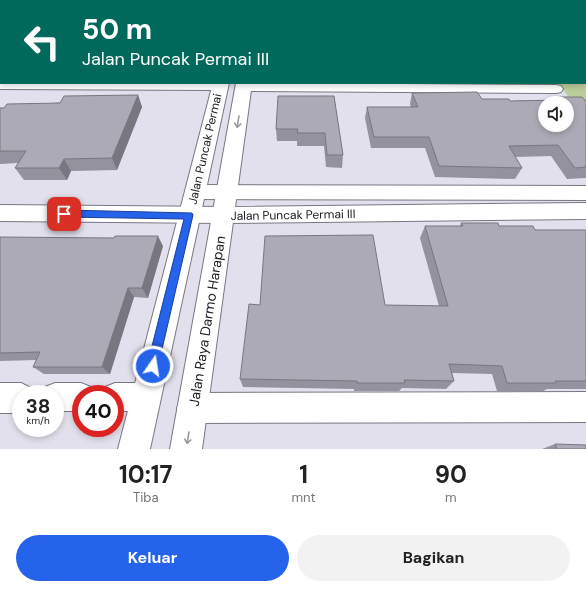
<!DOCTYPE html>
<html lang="id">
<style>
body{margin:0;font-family:"DM Sans",sans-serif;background:#f2f2f2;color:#222;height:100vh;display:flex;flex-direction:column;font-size:15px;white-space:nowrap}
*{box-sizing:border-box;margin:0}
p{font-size:13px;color:#767676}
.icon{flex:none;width:22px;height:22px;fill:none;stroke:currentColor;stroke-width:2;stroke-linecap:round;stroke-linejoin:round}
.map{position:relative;height:449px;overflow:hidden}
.sheet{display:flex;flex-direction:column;background:#fff;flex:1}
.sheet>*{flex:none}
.hud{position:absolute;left:0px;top:0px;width:586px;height:84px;box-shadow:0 2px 6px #0003;background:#00695c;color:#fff;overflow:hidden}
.buttons{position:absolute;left:538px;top:96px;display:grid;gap:8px}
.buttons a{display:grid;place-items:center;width:36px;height:36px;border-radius:50%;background:#fff;box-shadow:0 2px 6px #0003;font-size:20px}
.speed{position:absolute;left:12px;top:385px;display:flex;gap:8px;font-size:20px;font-weight:700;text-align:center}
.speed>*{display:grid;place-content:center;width:52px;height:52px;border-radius:50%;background:#fff;box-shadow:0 2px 6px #0003;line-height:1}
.speed small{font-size:10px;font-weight:400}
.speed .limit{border:6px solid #d22;background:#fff;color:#111}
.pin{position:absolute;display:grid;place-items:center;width:34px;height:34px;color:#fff;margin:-17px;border-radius:8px;box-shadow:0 2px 6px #0006}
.me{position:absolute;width:44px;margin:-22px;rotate:13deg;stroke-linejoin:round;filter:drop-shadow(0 0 3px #0008)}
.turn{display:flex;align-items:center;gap:14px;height:84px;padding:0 16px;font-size:18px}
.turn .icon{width:52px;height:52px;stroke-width:2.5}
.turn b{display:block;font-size:28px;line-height:34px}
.eta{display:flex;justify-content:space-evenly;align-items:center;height:68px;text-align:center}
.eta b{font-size:24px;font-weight:700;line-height:28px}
.action{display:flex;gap:8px;margin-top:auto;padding:8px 16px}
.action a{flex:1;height:46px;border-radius:24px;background:#2563eb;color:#fff;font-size:16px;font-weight:700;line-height:46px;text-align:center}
.action a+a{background:#f2f2f2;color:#222}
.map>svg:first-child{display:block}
.green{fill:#bacd9b}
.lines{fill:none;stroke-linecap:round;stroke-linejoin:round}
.minor-casing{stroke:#797781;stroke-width:2}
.tertiary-casing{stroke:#797781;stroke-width:2}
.minor{fill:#fff;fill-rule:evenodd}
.tertiary{fill:#fff;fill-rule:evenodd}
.wall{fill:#94929c}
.shaded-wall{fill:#78777f}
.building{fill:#acaab5;stroke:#78777f;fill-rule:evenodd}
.oneway{stroke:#9b9b9c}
.route{fill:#2563eb;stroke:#184099}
.labels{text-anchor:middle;stroke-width:3;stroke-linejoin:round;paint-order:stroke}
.street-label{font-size:12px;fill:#212024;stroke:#fff}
.near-street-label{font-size:14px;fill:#212024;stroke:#fff}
</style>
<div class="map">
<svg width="586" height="449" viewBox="0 0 586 449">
<rect width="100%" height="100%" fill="#e2e0ec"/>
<path class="green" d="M585,23H586V110L577,108L558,83H585Z"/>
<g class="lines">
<defs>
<path id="minor" d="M3,0H15L3,1Z
M585,13H586V19H585Z
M0,81L1,83H225L227,86L225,89L220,90L0,89Z
M241,83L556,85L561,86L563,89L561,92L556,93L243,91L238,90L236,87L238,84Z
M196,185L586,186V200L196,199L189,197L186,192L189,187Z
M586,203V219L224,223L0,221V205L224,207Z
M0,383H21L31,388L34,394H21V413H0Z
M55,383H81L91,387L94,394H81V411H55V394H42L45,387Z
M115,383H146L156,387L160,397L156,407L146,411H115V394H102L105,387Z
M586,392V422L192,423L182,418L177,408L182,398L192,393Z"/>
<path id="tertiary" d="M233,0H245V1H233Z
M252,0H264V1H252Z
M0,12H1V20H0Z
M213,83H229L150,449H118Z
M236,83H252L202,449H170Z"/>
</defs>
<use href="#minor" class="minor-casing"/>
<use href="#tertiary" class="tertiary-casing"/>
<use href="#minor" class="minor"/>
<use href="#tertiary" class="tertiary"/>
</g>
<path class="wall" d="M286,0H586V6H585V1H286Z
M1,23V43H0V24Z
M412,93L482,99L510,101L556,100L558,97L586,101V178L567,179L551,156L515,157L522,168L515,179L435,177L425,148H371L365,118L367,107H411L410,104Z
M138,95L142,107L117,170L71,171L67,180H24L15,168L18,163L0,164V108Z
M334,96L343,155L342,168L326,167L324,146H297V141H277L276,129Z
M461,223L499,226L535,230H586V389H547L543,391H497L492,374L452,373L454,381L446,389L402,388L399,391H354V389L243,387L240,379L385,305L439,306L420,238L425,226H460Z
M0,237L163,246L148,298L134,297L110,374H44L33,367L36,360L0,361Z
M555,444L586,449H542Z"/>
<path class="shaded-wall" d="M138,95L142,107L117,170L112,158Z
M64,159L71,171L67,180L59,168Z
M158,236L163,246L148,298L142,288Z
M128,288L134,297L110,374L102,367Z"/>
<path class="building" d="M29,0H225V1H27Z
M286,0H528L529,1H286Z
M1,23V33H0V24Z
M477,92L482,99H509L510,101L562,100L558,97H582L586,101V167L575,168L558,145L509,146L522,168L439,166L429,137H374L367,107H418L412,93ZM545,103H567V125H545Z
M138,95L112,158L64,159L59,168H15L26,151H0V108H4L7,104L60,103L64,96Z
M278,96H334L343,155H327L325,133H297L298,129H276Z
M461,223H498L499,226H533L535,230H586V381H555L556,383H507L502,366L449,364L454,381L404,380L405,383H357V381L240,379L249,304L260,305L265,236L373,235L385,305L448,306L425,226H463Z
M115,236H158L142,288H128L102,367H33L40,352L0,353V237L114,238Z
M555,444L586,445V449H557Z"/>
<defs><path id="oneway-shaft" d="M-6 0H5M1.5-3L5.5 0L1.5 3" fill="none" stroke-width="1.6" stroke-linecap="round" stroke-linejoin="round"/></defs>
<g class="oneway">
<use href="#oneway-shaft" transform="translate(238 122) rotate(99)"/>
<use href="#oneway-shaft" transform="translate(188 438) rotate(99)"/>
</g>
<path class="route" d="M64,210L192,213L193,215L157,371L153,372L149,371L147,366L184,219L64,217L59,214Z"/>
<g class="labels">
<g class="street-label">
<text transform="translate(205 149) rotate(-77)" y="4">Jalan Puncak Permai</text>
<text transform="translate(293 215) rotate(-1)" y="4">Jalan Puncak Permai III</text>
</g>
<g class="near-street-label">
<text transform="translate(207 321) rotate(-81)" y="5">Jalan Raya Darmo Harapan</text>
</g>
</g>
</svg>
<div class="buttons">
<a><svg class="icon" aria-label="sound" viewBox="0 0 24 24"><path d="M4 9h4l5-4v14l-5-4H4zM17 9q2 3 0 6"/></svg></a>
</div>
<div class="speed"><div>38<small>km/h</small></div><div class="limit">40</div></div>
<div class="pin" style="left:64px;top:214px;background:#d93025"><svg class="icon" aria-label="arrive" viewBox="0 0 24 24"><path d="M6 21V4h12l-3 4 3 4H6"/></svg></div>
<svg class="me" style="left:153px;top:366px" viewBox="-20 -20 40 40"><circle r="17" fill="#2563eb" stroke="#fff" stroke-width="3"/><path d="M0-11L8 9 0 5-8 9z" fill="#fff"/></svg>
<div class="hud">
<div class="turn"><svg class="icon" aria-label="left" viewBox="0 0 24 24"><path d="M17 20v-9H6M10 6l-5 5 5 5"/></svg><div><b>50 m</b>Jalan Puncak Permai III</div></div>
</div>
</div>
<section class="sheet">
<div class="eta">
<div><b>10:17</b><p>Tiba</p></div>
<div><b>1</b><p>mnt</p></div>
<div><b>90</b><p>m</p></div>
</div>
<div class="action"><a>Keluar</a><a>Bagikan</a></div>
</section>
